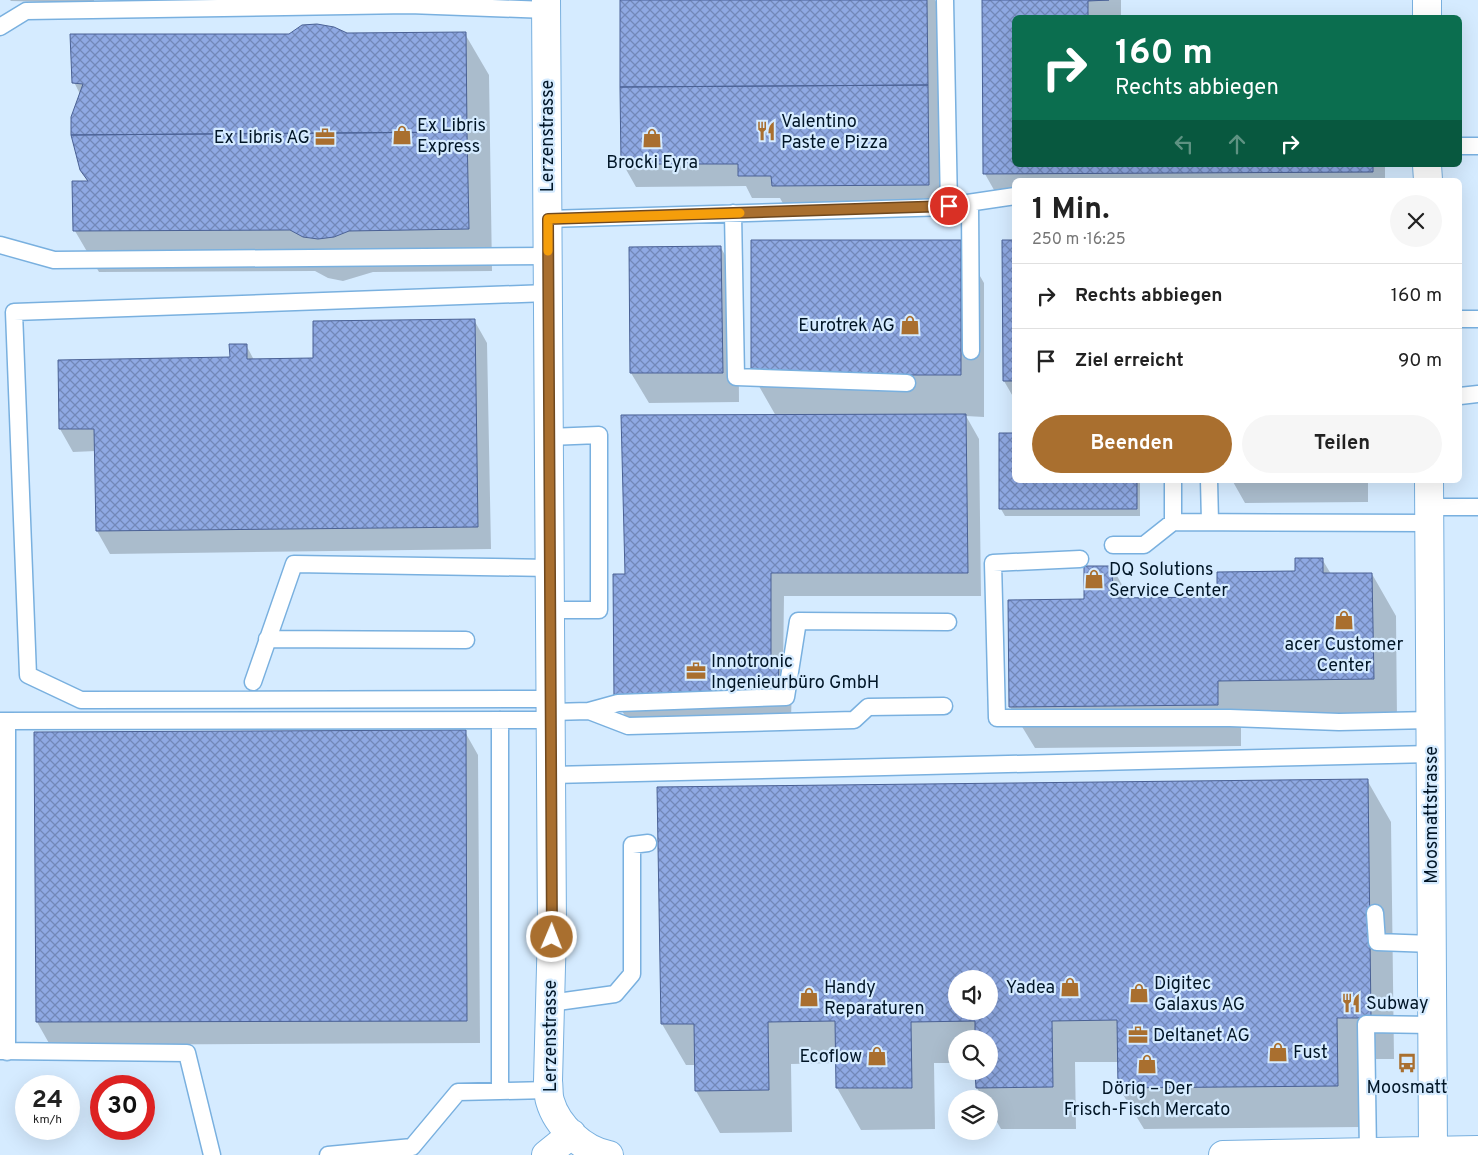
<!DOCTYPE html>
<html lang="de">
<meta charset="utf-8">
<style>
body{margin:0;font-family:Overpass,sans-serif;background:#f6f6f6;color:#222;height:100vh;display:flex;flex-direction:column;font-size:19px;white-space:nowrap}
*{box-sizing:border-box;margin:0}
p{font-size:16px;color:#767676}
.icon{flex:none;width:28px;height:28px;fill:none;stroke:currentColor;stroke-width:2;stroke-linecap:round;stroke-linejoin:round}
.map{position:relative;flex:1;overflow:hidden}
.sheet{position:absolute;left:1012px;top:178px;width:450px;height:305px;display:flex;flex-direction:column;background:#fff;border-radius:8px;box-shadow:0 5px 20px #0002}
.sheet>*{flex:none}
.top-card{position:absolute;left:1012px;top:15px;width:450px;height:152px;border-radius:8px;box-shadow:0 5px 20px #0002;background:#0b6e4f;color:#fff;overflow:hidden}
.fabs{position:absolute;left:948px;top:970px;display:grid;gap:10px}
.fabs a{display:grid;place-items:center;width:50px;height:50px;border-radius:50%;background:#fff;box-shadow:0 5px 20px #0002;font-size:25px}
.speed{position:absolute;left:15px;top:1075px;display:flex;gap:10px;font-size:25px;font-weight:700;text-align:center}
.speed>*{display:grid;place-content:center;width:65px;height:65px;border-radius:50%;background:#fff;box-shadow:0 5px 20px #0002;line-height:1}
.speed small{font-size:12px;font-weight:400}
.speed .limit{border:8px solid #d22;background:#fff;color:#111}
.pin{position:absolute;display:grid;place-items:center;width:42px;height:42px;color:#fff;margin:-21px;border:2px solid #fff;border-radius:50%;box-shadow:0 1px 5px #0007}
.me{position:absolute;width:55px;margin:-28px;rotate:1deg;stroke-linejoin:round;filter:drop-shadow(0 0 4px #0008)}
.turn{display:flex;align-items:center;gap:18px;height:105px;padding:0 20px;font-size:22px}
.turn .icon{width:65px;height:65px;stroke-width:2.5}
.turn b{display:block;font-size:35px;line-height:42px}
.lanes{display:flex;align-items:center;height:48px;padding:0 20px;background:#0003;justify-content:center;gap:25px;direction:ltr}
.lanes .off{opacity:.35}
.round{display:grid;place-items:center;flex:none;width:52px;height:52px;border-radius:26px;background:#f6f6f6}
.summary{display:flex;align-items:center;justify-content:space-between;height:85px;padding:0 20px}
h1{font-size:30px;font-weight:700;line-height:38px}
.action{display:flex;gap:10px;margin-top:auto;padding:10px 20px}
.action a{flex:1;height:58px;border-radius:30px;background:#a96f2f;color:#fff;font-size:20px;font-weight:700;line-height:58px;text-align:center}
.action a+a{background:#f6f6f6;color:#222}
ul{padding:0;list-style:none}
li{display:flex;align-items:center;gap:15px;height:65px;padding:0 20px;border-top:1px solid #e0e0e0}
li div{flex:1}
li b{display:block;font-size:19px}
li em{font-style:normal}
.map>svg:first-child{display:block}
.shadow{fill:#0003;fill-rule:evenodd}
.building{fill:url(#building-cross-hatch);stroke:#4a6195;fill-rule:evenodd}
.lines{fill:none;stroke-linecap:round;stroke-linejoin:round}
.service-casing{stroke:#79b0df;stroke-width:19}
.minor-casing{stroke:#79b0df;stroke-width:30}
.service{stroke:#fff;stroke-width:16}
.minor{stroke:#fff;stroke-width:28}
.route-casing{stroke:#6e481f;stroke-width:12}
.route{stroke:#a96f2f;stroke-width:9}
.slow{stroke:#f59e0b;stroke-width:9}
.labels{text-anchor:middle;stroke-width:4.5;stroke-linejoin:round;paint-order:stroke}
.poi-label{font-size:18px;fill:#011526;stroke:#d5ebff;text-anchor:start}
.street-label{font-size:18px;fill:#011526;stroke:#d5ebff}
</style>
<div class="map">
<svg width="1478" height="1155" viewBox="0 0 1478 1155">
<defs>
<pattern id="building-cross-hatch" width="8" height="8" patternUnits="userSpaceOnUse" patternTransform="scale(1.25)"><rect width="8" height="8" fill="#8fa9e3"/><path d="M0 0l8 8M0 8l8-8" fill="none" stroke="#7288b8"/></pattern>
</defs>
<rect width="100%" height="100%" fill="#d5ebff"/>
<path class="shadow" d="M10,0H94V3L11,1Z
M621,0H935L951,28L942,208L786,209L780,198H752L746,186L636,187L623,164Z
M983,0H1121V18H1015V165H1385V180H1015V197H998L985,174Z
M465,34L489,75L492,271L373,272L343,281L328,278L315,271L99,272L75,231L88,182L81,170L80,94L74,82L346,35Z
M960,241L984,283V417L966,416L979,439L981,596H784L783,668L792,683L791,720L629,722L615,700L627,575L776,416L752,374Z
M1015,241V400L1004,381Z
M721,248L738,278L739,402L649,403L631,373Z
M474,320L487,343L491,549L110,554L97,531L96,451L73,452L60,429L231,359L246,345L254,360L314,359Z
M1015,435V480H1140V516H1005L1001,509Z
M1232,480H1368V502L1245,503Z
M1322,559L1331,574H1372L1396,616L1397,720L1241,722V746L1035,748L1010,707L1085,600L1112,567L1130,599H1218L1296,572Z
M465,732L478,755L480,1043L50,1045L37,1022Z
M1367,780L1391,822L1394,1059H1360L1361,1127L1144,1129L1119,1088V1062H1075L1076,1129H1001L989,1108V1099H983L977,1088L989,1071V1039H956V1063H934L935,1129L861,1130L837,1088V1063L791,1064L792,1132L720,1133L696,1091V1065H686L662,1024ZM956,979H989V1011H956Z"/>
<path class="building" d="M620,0H927L928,85L620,87Z
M982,0H1109L1088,1V18H1015V165H1373V172L983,174Z
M317,24L334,27L347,33L466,32L467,132L71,135V117L83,84L72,83L70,34H289L302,25Z
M928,85L929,185L772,186L771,176H738V164H621L620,87Z
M467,132L469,229L349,231L334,237L318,239L303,237L290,230L73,231L72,181H88L80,170L71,135Z
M751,240H961V375H751Z
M1002,240H1015V381H1003Z
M721,246L723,373H630L629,247Z
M475,319L478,527L96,531L94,429H59L58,360L230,357L229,344H247V359L313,358V321Z
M966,414L968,573H771V658L779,659L778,697L614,700L613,574H625L621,415Z
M999,433H1015V480H1137V509H999Z
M1295,558H1323V573H1372L1374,679L1218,681V705L1009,707L1008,600L1084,599V566H1112L1113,598L1217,597V572L1295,571Z
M466,730L467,1021L36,1022L34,732Z
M1368,779L1371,1018H1337L1338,1086L1118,1088L1117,1020L1052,1021L1053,1087L976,1088L975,1071H989V1039H975V1021L911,1022L912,1088H836L835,1021L768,1022L769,1090L695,1091L694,1024H661L657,787ZM956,979H989V1011H956Z"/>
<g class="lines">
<defs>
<path id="service" d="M0,27L26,11L409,5L547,10
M1460,146H1478
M970,203L971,351
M961,204L1015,196
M733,213L736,377L907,383
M548,219L949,207L945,0
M0,245L54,260L548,256
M548,293L14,312L28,675L81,700L551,699
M1460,319H1478
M1460,396L1478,394
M549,437L599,435V610H550
M1173,480V522L1429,523
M1209,480L1210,522
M1429,507H1478
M1113,545H1144L1173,522
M1080,559L993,563L997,718H1230L1339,722L1431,720
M267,639L466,640
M253,682L294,564L550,568
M589,711L628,726L854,720L868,707L944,706
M551,712L589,711L618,703L786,697L798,621L948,622
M0,721L551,720
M7,721V1052
M552,775L1431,754
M1375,913L1377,942L1432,944
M550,1003L615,994L632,974V845L648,843
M0,1051L187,1053L212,1155
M500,1091V720
M1368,1152L1366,1024L1432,1025
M328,1155L412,1147L458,1092L549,1090"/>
<path id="minor" d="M546,0L552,929L548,1081C549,1088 548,1095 550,1101C557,1126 584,1151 609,1155
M1427,0V18
M1427,165L1428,180
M1429,480L1433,1150
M546,1155L572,1134
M1223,1155L1478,1150"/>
</defs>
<use href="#service" class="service-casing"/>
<use href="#minor" class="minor-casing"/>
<use href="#service" class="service"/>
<use href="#minor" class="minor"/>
</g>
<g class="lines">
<defs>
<path id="route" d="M552,937L548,219L949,206"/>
</defs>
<use href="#route" class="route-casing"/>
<use href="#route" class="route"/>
<path class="slow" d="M548,251V219L740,213"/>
</g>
<defs>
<symbol id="restaurant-bare" viewBox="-9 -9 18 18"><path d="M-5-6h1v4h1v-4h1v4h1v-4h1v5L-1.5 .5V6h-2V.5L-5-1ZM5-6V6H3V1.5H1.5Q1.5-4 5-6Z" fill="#a96f2f" stroke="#d5ebff" stroke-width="2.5" paint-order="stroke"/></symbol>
<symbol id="shop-bare" viewBox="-9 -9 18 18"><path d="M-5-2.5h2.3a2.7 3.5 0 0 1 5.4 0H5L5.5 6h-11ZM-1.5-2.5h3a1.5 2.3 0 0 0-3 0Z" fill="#a96f2f" stroke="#d5ebff" stroke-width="2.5" paint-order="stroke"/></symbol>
<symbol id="office-bare" viewBox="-9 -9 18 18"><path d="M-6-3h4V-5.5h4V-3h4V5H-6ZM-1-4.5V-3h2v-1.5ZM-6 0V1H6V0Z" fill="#a96f2f" stroke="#d5ebff" stroke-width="2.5" paint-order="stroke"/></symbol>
<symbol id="bus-bare" viewBox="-9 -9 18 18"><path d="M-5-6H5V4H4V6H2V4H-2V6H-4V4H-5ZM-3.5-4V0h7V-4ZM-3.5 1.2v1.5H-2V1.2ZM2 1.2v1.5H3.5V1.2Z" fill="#a96f2f" stroke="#d5ebff" stroke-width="2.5" paint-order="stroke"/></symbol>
</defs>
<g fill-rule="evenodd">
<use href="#restaurant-bare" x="752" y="117" width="28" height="28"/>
<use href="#shop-bare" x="388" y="121" width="28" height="28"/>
<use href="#office-bare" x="311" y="123" width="28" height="28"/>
<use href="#shop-bare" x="638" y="124" width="28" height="28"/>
<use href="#shop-bare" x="896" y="311" width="28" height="28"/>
<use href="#shop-bare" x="1080" y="565" width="28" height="28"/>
<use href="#shop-bare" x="1330" y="606" width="28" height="28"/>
<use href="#office-bare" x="682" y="657" width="28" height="28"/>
<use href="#shop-bare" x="1056" y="973" width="28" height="28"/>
<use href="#shop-bare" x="1125" y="979" width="28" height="28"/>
<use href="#shop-bare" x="795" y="983" width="28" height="28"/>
<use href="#restaurant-bare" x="1337" y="989" width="28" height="28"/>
<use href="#office-bare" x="1124" y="1021" width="28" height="28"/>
<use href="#shop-bare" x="1264" y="1038" width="28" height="28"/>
<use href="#shop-bare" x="863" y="1042" width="28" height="28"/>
<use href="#bus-bare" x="1393" y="1049" width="28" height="28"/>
<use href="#shop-bare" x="1133" y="1050" width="28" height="28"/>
</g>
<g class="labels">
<g class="poi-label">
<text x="781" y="127">Valentino<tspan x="781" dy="21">Paste e Pizza</tspan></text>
<text x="417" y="131">Ex Libris<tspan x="417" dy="21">Express</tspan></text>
<text x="310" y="143" text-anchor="end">Ex Libris AG</text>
<text x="652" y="168" text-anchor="middle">Brocki Eyra</text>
<text x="895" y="331" text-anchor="end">Eurotrek AG</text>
<text x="1109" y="575">DQ Solutions<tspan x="1109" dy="21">Service Center</tspan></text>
<text x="1344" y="650" text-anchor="middle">acer Customer<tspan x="1344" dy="21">Center</tspan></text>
<text x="711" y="667">Innotronic<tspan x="711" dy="21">Ingenieurbüro GmbH</tspan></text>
<text x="1154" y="989">Digitec<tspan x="1154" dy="21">Galaxus AG</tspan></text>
<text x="824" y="993">Handy<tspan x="824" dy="21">Reparaturen</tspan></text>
<text x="1055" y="993" text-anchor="end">Yadea</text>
<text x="1366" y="1009">Subway</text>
<text x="1153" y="1041">Deltanet AG</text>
<text x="1293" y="1058">Fust</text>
<text x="862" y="1062" text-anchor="end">Ecoflow</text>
<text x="1407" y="1093" text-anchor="middle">Moosmatt</text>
<text x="1147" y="1094" text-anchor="middle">Dörig – Der<tspan x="1147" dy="21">Frisch-Fisch Mercato</tspan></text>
</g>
<g class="street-label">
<text transform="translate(547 136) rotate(-90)" y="6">Lerzenstrasse</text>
<text transform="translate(1431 815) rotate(-90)" y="6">Moosmattstrasse</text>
<text transform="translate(550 1036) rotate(-90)" y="6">Lerzenstrasse</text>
</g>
</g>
</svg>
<div class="fabs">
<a><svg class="icon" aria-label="sound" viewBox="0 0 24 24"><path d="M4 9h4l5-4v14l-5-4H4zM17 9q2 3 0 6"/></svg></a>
<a><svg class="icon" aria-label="search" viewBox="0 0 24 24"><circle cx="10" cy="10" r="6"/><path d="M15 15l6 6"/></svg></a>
<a><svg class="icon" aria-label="layers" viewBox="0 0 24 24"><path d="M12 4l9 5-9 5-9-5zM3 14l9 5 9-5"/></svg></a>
</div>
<div class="speed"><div>24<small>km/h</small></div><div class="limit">30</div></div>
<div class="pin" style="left:949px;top:206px;background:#d93025"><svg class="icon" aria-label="arrive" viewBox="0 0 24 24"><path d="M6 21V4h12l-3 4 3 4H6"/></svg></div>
<svg class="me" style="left:552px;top:937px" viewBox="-20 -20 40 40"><circle r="17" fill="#a96f2f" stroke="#fff" stroke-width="3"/><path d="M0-11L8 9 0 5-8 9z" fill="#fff"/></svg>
<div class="top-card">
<div class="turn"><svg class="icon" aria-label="right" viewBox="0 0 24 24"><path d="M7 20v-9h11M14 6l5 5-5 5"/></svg><div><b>160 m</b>Rechts abbiegen</div></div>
<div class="lanes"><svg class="icon off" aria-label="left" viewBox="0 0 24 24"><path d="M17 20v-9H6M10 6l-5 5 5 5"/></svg><svg class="icon off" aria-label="ahead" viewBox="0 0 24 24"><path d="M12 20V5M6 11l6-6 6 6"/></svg><svg class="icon" aria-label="right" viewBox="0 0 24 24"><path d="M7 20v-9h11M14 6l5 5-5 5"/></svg></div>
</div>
<section class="sheet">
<div class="summary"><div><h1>1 Min.</h1><p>250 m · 16:25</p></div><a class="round"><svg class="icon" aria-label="close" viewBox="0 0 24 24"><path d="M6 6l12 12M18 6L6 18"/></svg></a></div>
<ul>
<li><svg class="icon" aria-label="right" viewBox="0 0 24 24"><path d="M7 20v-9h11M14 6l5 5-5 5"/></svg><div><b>Rechts abbiegen</b></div><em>160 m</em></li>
<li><svg class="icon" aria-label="arrive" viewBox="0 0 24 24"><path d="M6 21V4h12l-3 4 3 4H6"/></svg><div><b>Ziel erreicht</b></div><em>90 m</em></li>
</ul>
<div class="action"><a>Beenden</a><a>Teilen</a></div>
</section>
</div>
